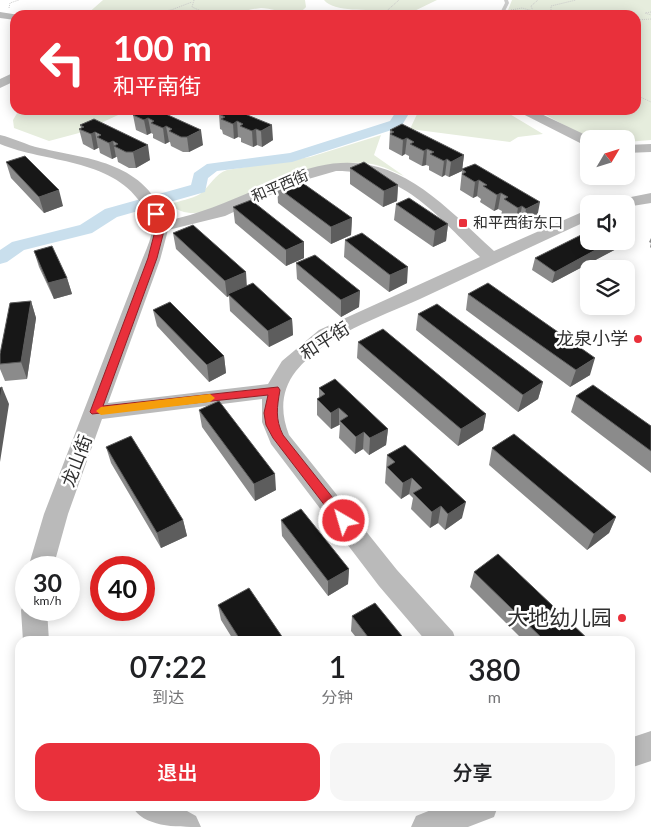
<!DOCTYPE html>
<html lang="zh">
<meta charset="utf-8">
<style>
body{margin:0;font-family:Lato,"Noto Sans SC",sans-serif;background:#f6f6f6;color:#202124;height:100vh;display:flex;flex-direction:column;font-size:19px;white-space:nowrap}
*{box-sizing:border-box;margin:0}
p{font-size:16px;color:#757577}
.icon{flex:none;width:28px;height:28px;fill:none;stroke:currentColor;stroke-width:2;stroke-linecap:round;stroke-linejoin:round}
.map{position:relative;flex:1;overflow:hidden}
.drawer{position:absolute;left:15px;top:636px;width:620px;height:175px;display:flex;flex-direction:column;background:#fff;border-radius:15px;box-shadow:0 2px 12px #0003}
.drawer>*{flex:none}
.banner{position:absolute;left:10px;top:10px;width:631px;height:105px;border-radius:15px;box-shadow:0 2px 12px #0003;background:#e9303b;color:#fff;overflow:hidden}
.needle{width:32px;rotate:52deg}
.fabs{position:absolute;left:580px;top:130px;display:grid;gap:10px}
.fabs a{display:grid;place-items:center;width:55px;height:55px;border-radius:10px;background:#fff;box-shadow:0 2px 12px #0003;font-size:25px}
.speed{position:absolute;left:15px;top:556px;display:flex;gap:10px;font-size:25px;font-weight:700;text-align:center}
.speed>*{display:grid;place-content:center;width:65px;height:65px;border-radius:50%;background:#fff;box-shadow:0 2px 12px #0003;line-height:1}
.speed small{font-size:12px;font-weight:400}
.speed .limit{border:8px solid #d22;background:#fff;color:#111}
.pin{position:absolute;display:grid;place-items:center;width:42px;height:42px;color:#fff;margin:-21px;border:2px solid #fff;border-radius:50%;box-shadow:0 1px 5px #0007}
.me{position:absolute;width:55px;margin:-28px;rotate:322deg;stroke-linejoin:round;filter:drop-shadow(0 0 4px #0008)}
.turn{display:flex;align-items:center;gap:18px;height:105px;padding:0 20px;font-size:22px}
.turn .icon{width:65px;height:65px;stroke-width:2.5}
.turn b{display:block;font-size:35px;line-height:42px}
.eta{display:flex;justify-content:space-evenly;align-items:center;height:85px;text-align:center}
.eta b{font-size:30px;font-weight:600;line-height:35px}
.cta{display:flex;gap:10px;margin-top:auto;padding:10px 20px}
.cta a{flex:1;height:58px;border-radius:15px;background:#e9303b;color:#fff;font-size:20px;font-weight:600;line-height:58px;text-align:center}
.cta a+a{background:#f6f6f6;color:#202124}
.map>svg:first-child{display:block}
.green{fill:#e6eddd}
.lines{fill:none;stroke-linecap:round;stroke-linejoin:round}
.river{fill:#c9dfed;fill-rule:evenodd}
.path{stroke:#cdcdcd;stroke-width:1;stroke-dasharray:1 1;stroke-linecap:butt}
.lane{fill:#cdcdcd;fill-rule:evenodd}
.secondary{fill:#bababa;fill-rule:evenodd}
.wall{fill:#8b8b8b}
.shaded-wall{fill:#5d5d5d}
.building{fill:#171717;stroke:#5d5d5d}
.route{fill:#e9303b;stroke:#971f26}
.slow{fill:#f59e0b}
.poi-dot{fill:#e9303b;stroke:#fff;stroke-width:2}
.labels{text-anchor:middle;stroke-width:5;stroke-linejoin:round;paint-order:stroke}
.far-street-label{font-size:15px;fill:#303030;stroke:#fff}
.far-poi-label{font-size:15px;fill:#303030;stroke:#fff;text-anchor:start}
.poi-label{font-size:18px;fill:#303030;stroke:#fff;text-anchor:end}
.street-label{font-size:18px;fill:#303030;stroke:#fff}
.near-poi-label{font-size:21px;fill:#303030;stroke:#fff;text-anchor:end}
</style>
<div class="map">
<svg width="651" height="827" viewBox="0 0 651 827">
<rect width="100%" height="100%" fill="#fff"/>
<path class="green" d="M103,0H305L306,7C296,20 275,8 261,8C251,9 244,11 235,15H86Z
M324,0H437L406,15H388L386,12C369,8 334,13 324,0Z
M512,0H651V140L626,142V139H589L537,110H636V15H506Z
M19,110H129L79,133L49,141L14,128L13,120Z
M419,110H503L543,134L518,137L510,142L410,129Z
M381,135L374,155L404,176C394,172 383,166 372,164C350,160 321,166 300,171C266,177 202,235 170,204C179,201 192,199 200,194C210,186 215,174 227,170L310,157Z"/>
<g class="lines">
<path class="river" d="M397,110H411L401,127L292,162L217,171L208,178L205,192L117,217L92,233L24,250L7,262L0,264V250L12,242L80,225L105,209L191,185L194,173L207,164L290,153L390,121Z"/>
<path class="path" d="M194,0L192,7L210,15
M9,8L10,3L19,0
M511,10L522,8L533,11L535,15
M533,11L531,6L538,0
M651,12L645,13L651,15
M142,15L171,10L192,2
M382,15L399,0
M547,15L551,14V6L576,0
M636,20L651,19
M636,95L651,102"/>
<path class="lane" d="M504,0H508L509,3L503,15H499L505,3Z"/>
<path class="secondary" d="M0,12L19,15H15V20L0,18Z
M15,72V81L0,88V79Z
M515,110H533L594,139H589V146L584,145Z
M0,135C14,138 26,145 40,148C93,160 144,162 167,221C209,212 245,194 285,177C381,136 428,190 494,251L589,209V220C532,246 476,273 420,299C378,318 327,334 296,371C281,390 280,412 289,435L397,570L453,632L456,641H426L379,586L271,444L262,422V399L102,419L68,514L53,568H28L44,514L142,260C146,250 152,238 152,227C151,219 146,209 141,203C110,158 46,163 0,144ZM336,171C403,171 435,214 480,257L319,330L282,361L268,384L108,403L160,260L168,230L225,216L298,182Z
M651,144V152L626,153V145Z
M651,193V203L626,207V204H609L611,201Z
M26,601V610H47L49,641H23L21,610Z
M651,731V761L630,768V738Z
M132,806H178L196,816L201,827C175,827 143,827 132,806Z
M441,806H498L494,817L468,827H411L416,816Z"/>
</g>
<path class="wall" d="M157,110L203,145L189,152H183L171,146L170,142H169L165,144L153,138V134L151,133L147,135L136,130L133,115L134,114L133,111Z
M235,110L273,140L262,147L257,145L253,147L241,142V138L238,137L234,139L223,134L222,130L220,129L219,114Z
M80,125L150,160L136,168H129L118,162L117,157H116L112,159L100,153L99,148H98L94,150L83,144L79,129L81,128Z
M390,130L464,155L462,169L475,164L537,218L523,225L519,222L515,224L501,215L502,211L498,209L494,211L480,202L481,199L477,196L473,198L460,190L462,171L449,177L445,175L442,177L429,170V166L426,165L422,166L409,159V156L405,154L402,156L389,149Z
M6,162L63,206L44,213L11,178Z
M350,168L398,185L397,201L383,207L350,184Z
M277,187L352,218L351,235L331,244L278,203Z
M396,204L448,224L446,241L433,247L394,220Z
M233,207L304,258L286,266L235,223Z
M173,233L292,319L293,335L269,347L230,311L229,296L227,297L176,249Z
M651,238V248L650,247L651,243L649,242Z
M345,240L407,283L389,292L344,257Z
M620,247L552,283L532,270L535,258Z
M34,251L67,278L72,294L54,299L39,267Z
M296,263L360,291L359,307L341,317L297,279Z
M468,294L590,375L570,387L466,310Z
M31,301L36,318L27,379L5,381L0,369V354Z
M153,310L224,356L226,373L209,382L157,326Z
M418,314L543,382L538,399L518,412L416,330Z
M358,342L486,414L483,430L458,446L357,358Z
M319,388L388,429L386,445L369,455L363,449L355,454L339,438L340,425H339L331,429L317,415V399L319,398Z
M576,396L651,426V473L571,412Z
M199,410L276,490L255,501L202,427Z
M106,447L183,520L187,536L161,548L111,463Z
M492,448L616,517L609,533L587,550L489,465Z
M387,455L462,518L445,530L438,523L430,528L411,509L413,498L409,494L401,499L385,483Z
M281,520L349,569L348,584L328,596L282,536Z
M474,572L590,641H524L470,587Z
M218,605L285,641H234L221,620Z
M352,616L406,641H359L351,631Z"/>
<path class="shaded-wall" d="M148,118L151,133L147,135L144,120Z
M237,121L238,137L234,139L233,124Z
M272,125L273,140L262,147L261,131Z
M166,126L169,142L165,144L163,128Z
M256,129L257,145L253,147L252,131Z
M201,130L203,145L189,152L187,137Z
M95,132L98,148L94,150L91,134Z
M407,138L405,154L402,156L403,140Z
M113,141L116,157L112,159L109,143Z
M148,145L150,160L136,168L133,152Z
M427,149L426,165L422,166L424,151Z
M464,155L462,171L449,177L451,162Z
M447,159L445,175L442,177L444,161Z
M479,180L477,196L473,198L475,182Z
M398,185L397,201L383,207L384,191Z
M59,190L63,206L44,213L39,197Z
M501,193L498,209L494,211L497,195Z
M540,202L537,218L523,225L526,209Z
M522,206L519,222L515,224L518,208Z
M352,218L351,235L331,244V227Z
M448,224L446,241L433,247L435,231Z
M612,241H622L620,247L552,283L555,272Z
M304,242V258L286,266V250Z
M408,267L407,283L389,292L390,275Z
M246,272L247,288L228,294L229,296L227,297L225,281Z
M67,278L72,294L54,299L48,283Z
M360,291L359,307L341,317V300Z
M31,301L36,318L27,379L21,362Z
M292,319L293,335L269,347L268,331Z
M224,356L226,373L209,382L207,365Z
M595,358L590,375L570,387L576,370Z
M543,382L538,399L518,412L523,395Z
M2,387L9,404L0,462V401Z
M339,408V425L331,429V413Z
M486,414L483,430L458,446L461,429Z
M388,429L386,445L369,455L370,438Z
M364,432L363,449L355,454L356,437Z
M275,474L276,490L255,501L254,484Z
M412,478L409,494L401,499L403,483Z
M466,502L462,518L445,530L448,514Z
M441,506L438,523L430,528L432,512Z
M616,517L609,533L587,550L594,534Z
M183,520L187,536L161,548L157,533Z
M349,569L348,584L328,596V581Z"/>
<path class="building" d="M135,110H157L201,130L187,137H181L169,131L172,129L166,126L163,128L151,123L154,121L148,118L144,120L133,115L137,113L133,111Z
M226,110H235L272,125L261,131L256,129L252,131L240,126L243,124L237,121L233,124L221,119L225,117L219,114Z
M94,119L148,145L133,152H126L114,146L118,144L113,141L109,143L97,137L101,135L95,132L91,134L79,129L84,127L80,125Z
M402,124L464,155L451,162L447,159L444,161L430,154L434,152L427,149L424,151L410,144L414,142L407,138L403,140L390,134L394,132L390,130Z
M25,156L59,190L39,197L6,162Z
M364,162L398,185L384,191L350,168Z
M475,164L540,202L526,209L522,206L518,208L504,199L508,197L501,193L497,195L483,186L487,185L479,180L475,182L462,174L466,172L462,169Z
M297,179L352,218L331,227L277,187Z
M409,198L448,224L435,231L396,204Z
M251,200L304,242L286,250L233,207Z
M193,225L246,272L225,281L173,233Z
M589,231V241H612L555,272L535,258Z
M362,233L408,267L390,275L345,240Z
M52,246L67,278L48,283L34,251Z
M315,255L360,291L341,300L296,263Z
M253,283L292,319L268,331L228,294Z
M488,283L595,358L576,370L468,294Z
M31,301L21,362L0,364V354L10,303Z
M170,302L224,356L207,365L153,310Z
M437,304L543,382L523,395L418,314Z
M383,329L486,414L461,429L358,342Z
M335,379L388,429L370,438L364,432L356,437L340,421L348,416L339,408L331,413L317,399L325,394L319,388Z
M593,385L651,426V451L576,396Z
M2,387L0,401V388Z
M219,401L275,474L254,484L199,410Z
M514,434L616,517L594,534L492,448Z
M131,436L183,520L157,533L106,447Z
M405,445L466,502L448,514L441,506L432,512L413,493L422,488L412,478L403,483L387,467L395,462L387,455Z
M301,509L349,569L328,581L281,520Z
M498,554L590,641H545L474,572Z
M249,588L285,641H241L218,605Z
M375,603L406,641H371L352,616Z"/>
<path class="route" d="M156,211L160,214L165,227L157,258L103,406L278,387L280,390C277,407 275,419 283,435L348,517L350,521L348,524H339L273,438L266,425L264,413L268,395L92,414L90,412L148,258L156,227L152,214Z"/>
<path class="slow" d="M210,394L215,398L210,402L101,415L96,411L101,407Z"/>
<g class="poi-dot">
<rect x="458" y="218" width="10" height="10" rx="2.5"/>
<circle cx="638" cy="339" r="5"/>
<circle cx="622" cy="618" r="5"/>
</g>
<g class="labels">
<g class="far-street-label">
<text transform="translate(280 186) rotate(-23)" y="5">和平西街</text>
</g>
<g class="far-poi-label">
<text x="473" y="228">和平西街东口</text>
</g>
<g class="poi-label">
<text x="628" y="345">龙泉小学</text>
</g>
<g class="street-label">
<text transform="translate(325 341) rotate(-32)" y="6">和平街</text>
<text transform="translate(77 461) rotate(-69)" y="6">龙山街</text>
</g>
<g class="near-poi-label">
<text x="612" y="625">大地幼儿园</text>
</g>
</g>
</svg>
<div class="fabs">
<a><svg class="needle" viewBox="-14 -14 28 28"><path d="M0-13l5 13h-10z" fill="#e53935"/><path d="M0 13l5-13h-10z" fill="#757577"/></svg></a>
<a><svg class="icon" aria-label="sound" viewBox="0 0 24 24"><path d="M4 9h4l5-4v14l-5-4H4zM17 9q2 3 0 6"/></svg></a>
<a><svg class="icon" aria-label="layers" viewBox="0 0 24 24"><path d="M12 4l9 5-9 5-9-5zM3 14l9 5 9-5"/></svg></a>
</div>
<div class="speed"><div>30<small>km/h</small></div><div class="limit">40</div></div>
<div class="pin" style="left:156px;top:214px;background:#d93025"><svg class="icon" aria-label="arrive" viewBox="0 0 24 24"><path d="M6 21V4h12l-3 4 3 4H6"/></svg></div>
<svg class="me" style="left:344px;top:521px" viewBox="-20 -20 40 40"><circle r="17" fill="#e9303b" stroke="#fff" stroke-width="3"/><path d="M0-11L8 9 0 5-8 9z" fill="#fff"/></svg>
<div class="banner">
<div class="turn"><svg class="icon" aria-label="left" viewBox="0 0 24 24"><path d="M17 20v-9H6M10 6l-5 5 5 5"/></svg><div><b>100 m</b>和平南街</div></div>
</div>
<section class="drawer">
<div class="eta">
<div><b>07:22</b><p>到达</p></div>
<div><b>1</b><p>分钟</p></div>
<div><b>380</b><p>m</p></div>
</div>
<div class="cta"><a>退出</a><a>分享</a></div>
</section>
</div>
